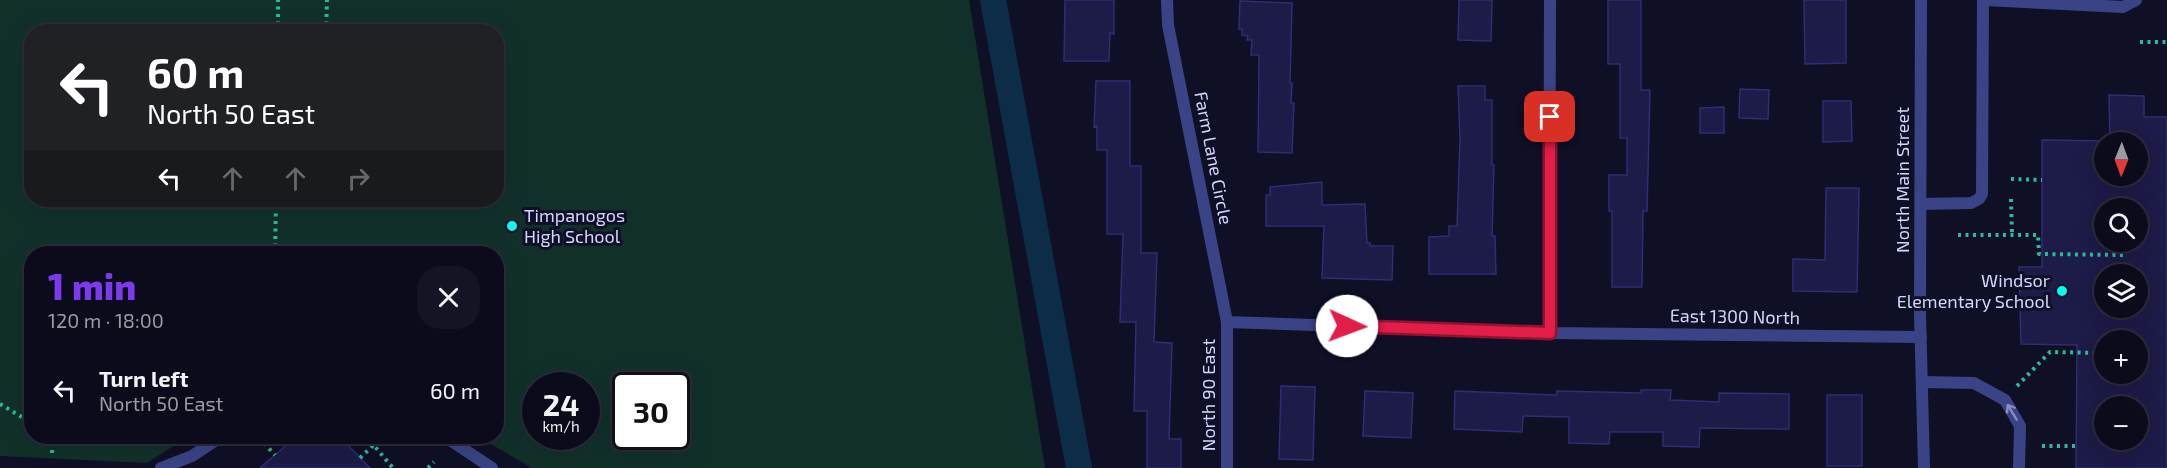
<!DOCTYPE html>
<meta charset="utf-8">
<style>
body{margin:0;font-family:"Exo 2",sans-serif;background:#141425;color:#f1f3f6;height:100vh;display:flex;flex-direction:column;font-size:22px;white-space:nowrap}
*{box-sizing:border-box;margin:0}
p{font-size:20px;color:#9a9ba3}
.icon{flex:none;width:33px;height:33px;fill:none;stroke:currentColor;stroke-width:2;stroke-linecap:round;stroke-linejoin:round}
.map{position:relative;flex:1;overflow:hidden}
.panel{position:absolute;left:24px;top:246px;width:480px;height:198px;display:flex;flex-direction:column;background:#0b0b1c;border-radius:24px;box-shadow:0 6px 24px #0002,0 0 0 2px #2b2b3b}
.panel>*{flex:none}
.top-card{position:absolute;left:24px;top:24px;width:480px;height:183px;border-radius:24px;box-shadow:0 6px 24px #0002,0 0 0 2px #2b2b3b;background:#202124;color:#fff;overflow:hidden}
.needle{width:39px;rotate:181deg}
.fabs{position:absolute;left:2094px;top:132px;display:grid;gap:12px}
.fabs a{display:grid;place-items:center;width:54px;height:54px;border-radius:50%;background:#0b0b1c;box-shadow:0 6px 24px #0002,0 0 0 2px #2b2b3b;font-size:30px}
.speed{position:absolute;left:522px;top:372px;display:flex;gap:12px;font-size:30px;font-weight:700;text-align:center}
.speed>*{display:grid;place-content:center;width:78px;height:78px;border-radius:50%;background:#0b0b1c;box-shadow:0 6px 24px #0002,0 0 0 2px #2b2b3b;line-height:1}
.speed small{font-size:15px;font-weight:400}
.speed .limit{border:3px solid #111;border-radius:9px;background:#fff;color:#111}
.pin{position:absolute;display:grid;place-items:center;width:51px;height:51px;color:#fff;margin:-26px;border-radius:12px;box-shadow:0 3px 9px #0006}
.me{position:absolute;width:66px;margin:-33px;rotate:92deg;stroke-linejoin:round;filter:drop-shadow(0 0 4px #0008)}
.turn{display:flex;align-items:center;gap:21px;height:126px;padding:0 24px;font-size:27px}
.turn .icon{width:78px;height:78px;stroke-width:2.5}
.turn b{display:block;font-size:42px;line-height:51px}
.lanes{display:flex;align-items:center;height:57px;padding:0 24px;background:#0003;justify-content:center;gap:30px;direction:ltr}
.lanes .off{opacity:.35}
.round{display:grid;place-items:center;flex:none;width:63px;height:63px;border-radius:24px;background:#141425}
.headline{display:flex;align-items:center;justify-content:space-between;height:102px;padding:0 24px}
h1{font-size:36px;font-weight:800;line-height:45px;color:#7c3aed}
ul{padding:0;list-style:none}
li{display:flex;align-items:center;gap:18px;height:84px;padding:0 24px}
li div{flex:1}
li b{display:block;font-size:22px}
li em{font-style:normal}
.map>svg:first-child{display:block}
.green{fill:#12302a;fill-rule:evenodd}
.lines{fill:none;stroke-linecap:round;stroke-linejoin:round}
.canal{stroke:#0c2c48;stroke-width:26}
.building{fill:#1d1b47;stroke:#2f2d73;stroke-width:1.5;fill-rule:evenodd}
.path{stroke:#2fb899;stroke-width:4;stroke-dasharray:3 4.5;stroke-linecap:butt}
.service{stroke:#3a4385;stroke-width:12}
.minor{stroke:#3a4385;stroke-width:12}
.tertiary{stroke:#3a4385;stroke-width:12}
.oneway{stroke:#878cc2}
.route-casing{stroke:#92132f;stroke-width:15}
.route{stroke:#e11d48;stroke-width:10}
.poi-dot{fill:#00ffef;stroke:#0f0f26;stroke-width:2}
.labels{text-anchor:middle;stroke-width:6;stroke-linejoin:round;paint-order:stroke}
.street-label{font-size:18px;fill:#d4d6ff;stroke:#0f0f26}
.poi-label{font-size:18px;fill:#d4d6ff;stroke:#0f0f26;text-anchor:start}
</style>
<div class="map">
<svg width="2167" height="468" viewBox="0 0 2167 468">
<rect width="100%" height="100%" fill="#0f0f26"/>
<path class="green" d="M0,0H969L1045,468H532L479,437L496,436V254H32V436L187,437L147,463L0,456ZM32,32H496V200H32ZM536,386H586V436H536ZM626,386H676V436H626Z"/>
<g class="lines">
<path class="canal" d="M993,0L1079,468"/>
</g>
<path class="building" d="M1065,0H1114V34L1110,33L1109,61H1064Z
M1459,0H1492L1491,41L1458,40Z
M1608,0H1641V90H1650L1647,211H1643L1642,287H1612V211H1609V175H1627V138H1620V64H1608Z
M1804,0H1846V63L1805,64Z
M1240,1L1292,3L1290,83H1292L1291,103H1294L1292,153L1258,152L1259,55H1251L1252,40H1247L1248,36L1242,35V29H1239Z
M1096,81H1130V166H1141V253H1157L1154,342L1172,343L1169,439H1181V468H1147V411H1134L1136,322H1120L1123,234H1107V150H1097V126L1094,127Z
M1458,86H1485V100H1492V165H1494L1492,236H1495L1496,274H1429V237L1449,236V226H1457L1460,139Z
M1740,89L1769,90L1768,119L1739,118Z
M2109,95L2144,96V117H2167V468H2076L2077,345L2021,344L2019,267H2042V140L2110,141ZM2104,142H2138V176H2104ZM2104,208H2138V242H2104ZM2104,274H2138V308H2104ZM2104,340H2138V374H2104ZM2104,406H2138V440H2104Z
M1823,101H1851L1852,141L1823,142Z
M1724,107V133H1700V108Z
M1322,182V205L1365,204L1367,243H1370V246H1393L1392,280L1322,278L1324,226H1266V195H1270V187Z
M1826,188H1859L1857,292L1793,291V259L1825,260Z
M1281,386L1315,387L1313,460L1279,459Z
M1641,390H1671L1670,400L1719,402V393L1789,394V429L1700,428L1699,447L1663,446V432H1610L1609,444L1569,443V417L1523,416L1522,432L1454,429L1455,391L1557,395V391L1641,393Z
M1365,391L1413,393L1411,438L1363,436Z
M1827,395H1862V466H1827Z
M297,436H339L370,468H260Z"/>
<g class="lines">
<path class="path" d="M278,32V0
M326,32L327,0
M2140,42H2167
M2011,179L2042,180
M2011,199L2012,235
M1958,235H2038L2039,254L2125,255
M275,254L276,200
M2138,354H2142
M2017,386L2050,352L2104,353
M0,404L32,423
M366,436L393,468
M264,443L275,455
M2042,446H2076
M52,453L53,436
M360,458L383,436
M428,468L434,462"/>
<path class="service" d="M1985,0L2123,7L2136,0
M1921,204L1971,203L1979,199L1982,194L1983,0
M1922,382L1974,383L2005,400L2020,426L2019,468
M444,436L492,468
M161,468L192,456L222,436"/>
<path class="minor" d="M1167,0L1168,25L1227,322V468
M1227,322L1549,333L1921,337
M1549,333L1550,0"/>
<path class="tertiary" d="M1921,0L1920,314L1924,468"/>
</g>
<defs><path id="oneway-shaft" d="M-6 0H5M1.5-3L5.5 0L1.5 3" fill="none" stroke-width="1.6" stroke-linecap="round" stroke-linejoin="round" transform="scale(1.5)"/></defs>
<use class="oneway" href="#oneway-shaft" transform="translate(2012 412) rotate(-121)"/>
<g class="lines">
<defs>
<path id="route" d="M1347,326L1550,333V117"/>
</defs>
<use href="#route" class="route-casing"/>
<use href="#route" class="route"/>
</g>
<g class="poi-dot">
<circle cx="512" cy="226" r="6"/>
<circle cx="2062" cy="291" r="6"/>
</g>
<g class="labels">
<g class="street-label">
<text transform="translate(1213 158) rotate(79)" y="6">Farm Lane Circle</text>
<text transform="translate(1903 180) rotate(-90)" y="6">North Main Street</text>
<text transform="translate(1735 317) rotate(1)" y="6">East 1300 North</text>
<text transform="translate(1209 395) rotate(-90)" y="6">North 90 East</text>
</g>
<g class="poi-label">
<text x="524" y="222">Timpanogos<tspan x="524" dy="21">High School</tspan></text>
<text x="2050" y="287" text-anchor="end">Windsor<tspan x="2050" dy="21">Elementary School</tspan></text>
</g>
</g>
</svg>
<div class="fabs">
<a><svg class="needle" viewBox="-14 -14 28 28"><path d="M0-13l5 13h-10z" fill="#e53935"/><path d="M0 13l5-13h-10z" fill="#9a9ba3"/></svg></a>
<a><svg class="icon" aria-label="search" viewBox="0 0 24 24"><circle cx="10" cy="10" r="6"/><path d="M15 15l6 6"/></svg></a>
<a><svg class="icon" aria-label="layers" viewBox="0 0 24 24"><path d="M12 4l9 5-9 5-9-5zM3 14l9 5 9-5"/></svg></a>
<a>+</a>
<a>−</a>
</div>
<div class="speed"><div>24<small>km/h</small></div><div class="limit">30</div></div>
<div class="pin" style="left:1550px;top:117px;background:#d93025"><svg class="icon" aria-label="arrive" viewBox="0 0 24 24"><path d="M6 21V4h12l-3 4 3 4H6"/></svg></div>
<svg class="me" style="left:1347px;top:326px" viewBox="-20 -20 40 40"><circle r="19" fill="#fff"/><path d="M0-13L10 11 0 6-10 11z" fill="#e11d48"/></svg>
<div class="top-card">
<div class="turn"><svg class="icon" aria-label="left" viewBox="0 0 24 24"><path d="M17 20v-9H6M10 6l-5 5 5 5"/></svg><div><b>60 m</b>North 50 East</div></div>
<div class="lanes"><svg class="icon" aria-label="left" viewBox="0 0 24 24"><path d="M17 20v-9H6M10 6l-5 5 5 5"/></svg><svg class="icon off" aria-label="ahead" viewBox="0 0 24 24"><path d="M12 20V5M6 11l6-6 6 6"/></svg><svg class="icon off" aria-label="ahead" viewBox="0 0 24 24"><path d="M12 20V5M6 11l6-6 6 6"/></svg><svg class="icon off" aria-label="right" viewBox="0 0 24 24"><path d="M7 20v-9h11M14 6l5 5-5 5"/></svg></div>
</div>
<section class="panel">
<div class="headline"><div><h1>1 min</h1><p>120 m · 18:00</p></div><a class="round"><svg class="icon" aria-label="close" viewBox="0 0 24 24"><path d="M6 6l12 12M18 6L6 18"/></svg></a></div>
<ul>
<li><svg class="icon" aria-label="left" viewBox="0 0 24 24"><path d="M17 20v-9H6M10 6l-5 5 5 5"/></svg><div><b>Turn left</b><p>North 50 East</p></div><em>60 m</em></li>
</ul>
</section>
</div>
